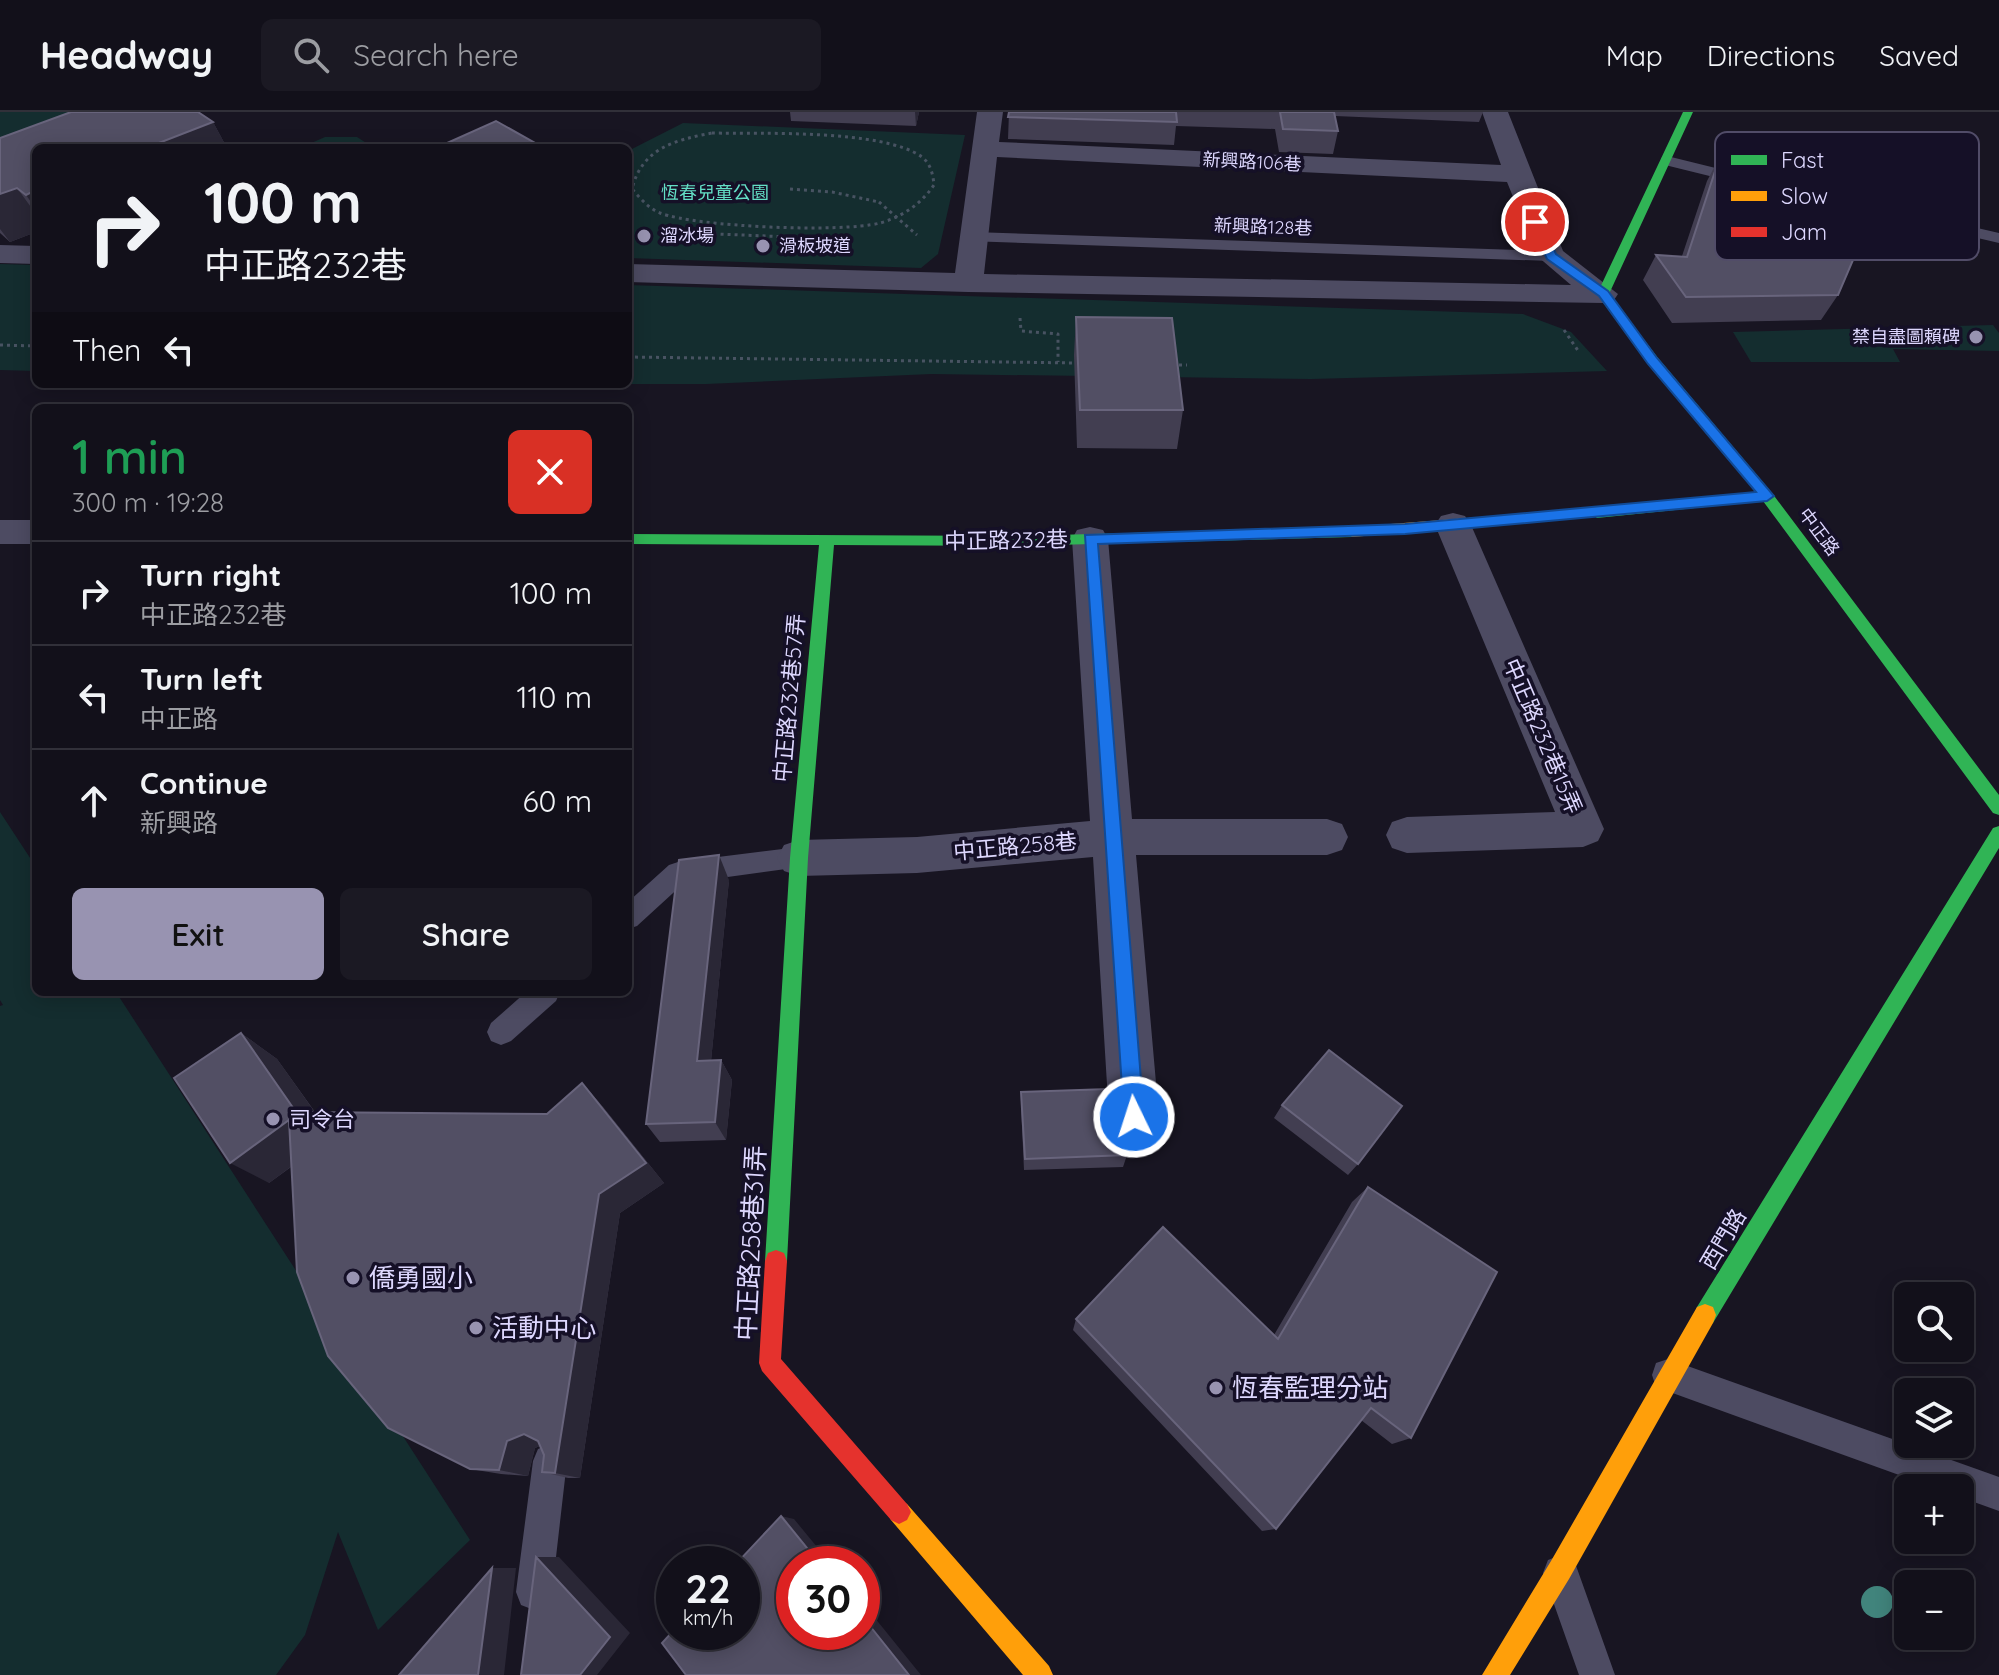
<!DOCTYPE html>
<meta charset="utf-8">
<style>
body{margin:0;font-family:Quicksand,"Noto Sans TC",sans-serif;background:#1b1923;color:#f1f3f6;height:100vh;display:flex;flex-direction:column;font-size:30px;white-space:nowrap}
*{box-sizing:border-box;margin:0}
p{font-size:26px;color:#9c9da2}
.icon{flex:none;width:44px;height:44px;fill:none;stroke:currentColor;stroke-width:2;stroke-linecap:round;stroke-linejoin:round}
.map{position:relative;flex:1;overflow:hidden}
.sheet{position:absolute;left:32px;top:292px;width:600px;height:592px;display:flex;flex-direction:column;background:#12101a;border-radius:12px;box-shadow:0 4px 20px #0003,0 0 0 2px #313039}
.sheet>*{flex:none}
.guide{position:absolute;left:32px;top:32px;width:600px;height:244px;border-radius:12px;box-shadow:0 4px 20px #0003,0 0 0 2px #313039;background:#12101a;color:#f1f3f6;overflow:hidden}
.fabs{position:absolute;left:1894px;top:1170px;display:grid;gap:16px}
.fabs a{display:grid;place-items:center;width:80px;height:80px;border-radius:12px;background:#12101a;box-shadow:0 4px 20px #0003,0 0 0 2px #313039;font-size:40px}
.speed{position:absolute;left:656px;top:1434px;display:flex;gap:16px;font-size:40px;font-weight:700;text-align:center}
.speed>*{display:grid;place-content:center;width:104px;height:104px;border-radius:50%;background:#12101a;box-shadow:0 4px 20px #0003,0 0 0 2px #313039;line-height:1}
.speed small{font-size:20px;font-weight:400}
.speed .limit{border:12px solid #d22;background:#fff;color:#111}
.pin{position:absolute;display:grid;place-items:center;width:68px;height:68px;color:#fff;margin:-34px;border:4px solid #fff;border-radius:50%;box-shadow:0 2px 8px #0007}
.me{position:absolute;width:88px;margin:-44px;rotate:356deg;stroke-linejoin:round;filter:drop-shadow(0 0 6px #0008)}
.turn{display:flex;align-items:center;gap:28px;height:168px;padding:0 40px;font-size:36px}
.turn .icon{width:104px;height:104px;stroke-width:2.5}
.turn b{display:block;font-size:56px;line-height:68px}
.then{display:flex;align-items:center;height:76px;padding:0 40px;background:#0003;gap:16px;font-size:30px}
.round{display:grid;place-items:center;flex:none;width:84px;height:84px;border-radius:12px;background:#1b1923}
.headline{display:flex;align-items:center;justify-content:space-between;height:136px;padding:0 40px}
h1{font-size:48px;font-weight:600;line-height:60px;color:#1e9e55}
.cta{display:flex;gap:16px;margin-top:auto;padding:16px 40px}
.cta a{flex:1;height:92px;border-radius:12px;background:#9893b1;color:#111;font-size:32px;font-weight:600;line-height:92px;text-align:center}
.cta a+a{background:#1b1923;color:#f1f3f6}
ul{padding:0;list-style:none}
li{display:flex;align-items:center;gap:24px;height:104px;padding:0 40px;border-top:2px solid #313039}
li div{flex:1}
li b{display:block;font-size:30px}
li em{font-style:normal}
header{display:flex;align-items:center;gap:48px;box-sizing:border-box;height:112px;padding:0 40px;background:#12101a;border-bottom:2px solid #313039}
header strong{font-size:38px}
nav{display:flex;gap:44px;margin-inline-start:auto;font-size:28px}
.search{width:560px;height:72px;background:#1b1923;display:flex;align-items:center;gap:20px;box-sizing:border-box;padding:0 28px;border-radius:12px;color:#9c9da2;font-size:30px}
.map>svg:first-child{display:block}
.green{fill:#142d2f}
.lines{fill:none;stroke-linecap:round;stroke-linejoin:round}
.path{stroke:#485362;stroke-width:3;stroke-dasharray:3 4;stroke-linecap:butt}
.lane{fill:#4d4b62;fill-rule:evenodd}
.street{fill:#4d4b62;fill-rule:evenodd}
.fast{fill:#30b455;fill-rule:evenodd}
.slow{fill:#ff9f0a;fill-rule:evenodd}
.jam{fill:#e5322d;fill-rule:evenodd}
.path-bridge{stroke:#485362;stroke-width:3;stroke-dasharray:3 4;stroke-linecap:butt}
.tree{fill:#41847c}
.wall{fill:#423e51}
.shaded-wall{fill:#2a2736}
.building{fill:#524f64;stroke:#68647c;stroke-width:2}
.route{fill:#1a73e8;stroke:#114b97;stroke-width:2}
.poi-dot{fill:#9893b1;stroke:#151027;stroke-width:3}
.labels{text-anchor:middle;stroke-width:7;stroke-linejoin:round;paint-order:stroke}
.far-street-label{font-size:18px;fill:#ddd7fe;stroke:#151027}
.far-park-label{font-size:18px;fill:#63dec5;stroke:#151027}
.far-poi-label{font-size:18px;fill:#ddd7fe;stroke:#151027;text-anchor:start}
.street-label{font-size:22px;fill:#ddd7fe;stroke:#151027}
.poi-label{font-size:22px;fill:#ddd7fe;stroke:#151027;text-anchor:start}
.near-street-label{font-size:26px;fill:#ddd7fe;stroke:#151027}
.near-poi-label{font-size:26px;fill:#ddd7fe;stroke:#151027;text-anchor:start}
.key{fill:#151027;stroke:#514c68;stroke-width:2}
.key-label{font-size:22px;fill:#ddd7fe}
</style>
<header>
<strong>Headway</strong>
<div class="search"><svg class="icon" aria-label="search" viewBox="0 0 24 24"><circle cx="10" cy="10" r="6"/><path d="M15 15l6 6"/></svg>Search here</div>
<nav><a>Map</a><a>Directions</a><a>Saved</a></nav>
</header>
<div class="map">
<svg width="1999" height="1563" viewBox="0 0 1999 1563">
<rect width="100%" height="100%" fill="#181522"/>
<path class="green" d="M0,0H100L0,44Z
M683,11L965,23L938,142L921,156L628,146V39Z
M325,25H357L374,36H300Z
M0,152L36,153V259L0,258Z
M628,173L1523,202L1571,220L1607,259L1311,267L931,262L706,272H395H628Z
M1993,213L1999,221V239L1893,237L1900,250H1751L1733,220Z
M0,700L36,755V880H116L470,1428L378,1518L338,1420L305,1523L276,1563H0V894L3,893L0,888Z"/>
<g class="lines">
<path class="path" d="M712,21C762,22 883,17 922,45C931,52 933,63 934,73C921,92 902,105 880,111C841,121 697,115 660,101C648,96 640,86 632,77C642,36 675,28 712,21Z
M790,77L832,80L879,90
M687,125L692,121L816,126
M1020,206L1021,219L1058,222V250
M1564,218L1579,240
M0,233L36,234
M628,245L1078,251
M1172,253H1187"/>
<path class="lane" d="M1667,44L1752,65L1754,68L1746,73L1661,52V46Z
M1843,85L1999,121V131L1837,93V87Z
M973,120L1551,139L1560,144L1551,149L967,129L965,125Z
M799,735L808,738L812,746L808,754L684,771L637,814L628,817V790L669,753L678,750Z
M526,880H560L556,889L511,929L501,933L491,929L487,920L491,911Z
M1668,1247L1999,1365V1399L1960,1385V1376H1935L1656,1275L1652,1263L1656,1251Z
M550,1332L562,1337L567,1349L552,1480L547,1493L534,1498L521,1493L516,1480L533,1349L538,1337Z
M1561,1443L1574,1448L1615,1563H1579L1543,1461L1548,1448Z"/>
<path class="street" d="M977,0H1003L999,30L1501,53L1482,0H1508L1563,139L1618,182L1614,188L1603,191L968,180L628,170V152L955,161ZM997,45L1507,70L1537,144L1571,173L984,162Z
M0,133L36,134V152L0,151Z
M1453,401L1465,404L1471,413L1604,717L1598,729L1583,735L1407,741L1392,736L1386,723L1392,710L1407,705L1555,700L1435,413L1441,404Z
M0,408H36V432H0Z
M1090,415L1103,418L1108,427L1132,707H1327L1342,712L1348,725L1342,738L1327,743H1136L1159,1005L1151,1022L1134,1029L1117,1022L1109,1005L1093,745L917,761L799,764L784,759L777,746L784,733L799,728L917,725L1090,709L1072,427L1077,418Z"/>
<path class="fast" d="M1683,0H1693L1609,182L1658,246L1772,381L1999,683V703L1993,701L1763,389L1597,406L1590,401L1597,396L1756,380L1648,252L1597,182Z
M1352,415L1359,420L1352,425L1017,434L834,433L808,746L787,1149L784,1157L776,1160L768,1157L765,1149L790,746L819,433L628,432V422L1017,424Z
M1999,714V736L1713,1211L1705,1214L1697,1211L1694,1203L1697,1195L1993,716Z"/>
<path class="slow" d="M1597,396L1602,398V404L1352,425L1345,420L1352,415Z
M1705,1192L1713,1195L1716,1203L1713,1211L1569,1467L1510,1563H1482L1551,1449L1697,1195Z
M899,1388L907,1392L1049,1554L1053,1563H1023L891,1408L887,1400L891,1392Z"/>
<path class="jam" d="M776,1138L784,1141L787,1149L781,1247L907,1392L911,1400L907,1408L899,1412L891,1408L762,1259L759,1251L765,1149L768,1141Z"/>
<path class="path-bridge" d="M879,90L917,123"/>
</g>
<circle class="tree" cx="1877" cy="1490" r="16"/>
<path class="wall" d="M790,0H919L916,14L791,9Z
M1009,0H1483L1479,10L1335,4L1338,19L1333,42L1279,40L1275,17L1176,14L1174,33L1008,27Z
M213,10L227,36H36V120L10,130L0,121V26Z
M1720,44L1838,183L1821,208L1672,211L1643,168L1656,143L1682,144L1707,69Z
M1076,205L1183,298L1177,337L1077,336L1074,243Z
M729,768L711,949L721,948L732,968L726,1028L660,1030L646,1012Z
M241,921L277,947L315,1000L547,1002L582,971L603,995L664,1071L620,1101L580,1366H568L542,1360L544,1343L540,1334L535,1336L528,1364L501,1362L470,1357L291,1055L269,1071Z
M1021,980L1109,994L1127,1043L1123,1055L1024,1058L1021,994Z
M1282,993L1358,1052L1348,1063L1274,1006Z
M1368,1075L1411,1326L1392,1332L1361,1308L1276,1417L1262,1419L1073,1218L1076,1207L1274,1223L1352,1090Z"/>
<path class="shaded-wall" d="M915,0H919L916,14Z
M213,10L227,36H146Z
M17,76L36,102V120L10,130L0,117V82Z
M36,78V97L26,83Z
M719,743L729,768L709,969L697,949Z
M241,921L277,947L331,1023L296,1000Z
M721,948L732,968L726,1028L715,1010Z
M582,971L603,995L664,1071L620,1101L580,1366L555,1361Z
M289,1008L324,1030L269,1071L230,1051Z
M524,1322L551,1329L535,1336L528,1364L499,1358L507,1329Z
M781,1404L794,1407L831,1452H820Z
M536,1445H559L630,1521L597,1563H580Z
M492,1456H516L504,1563H478Z
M862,1490L921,1563H909L862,1504Z"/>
<path class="building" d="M71,0H198L213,10L146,36H36V78L26,83L17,76L0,82V26Z
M1009,0H1176L1177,10L1008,5Z
M1280,0H1334L1338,19L1283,17Z
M496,9L544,36H436Z
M1720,44L1743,46L1883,78L1838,183L1686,185L1656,143L1687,145Z
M1076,205L1172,206L1183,298H1080Z
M719,743L697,949L721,948L715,1010L646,1012L679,748Z
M241,921L296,1000L547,1002L582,971L646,1051L599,1082L555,1361L542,1360L544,1343L538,1329L524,1322L507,1329L499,1358L470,1357L388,1316L328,1244L297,1160L289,1008L230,1051L174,966Z
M1329,938L1402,994L1358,1052L1282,993Z
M1108,977L1109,994L1118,1011L1124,1014L1127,1043L1025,1047L1021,980Z
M1368,1075L1497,1160L1411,1326L1371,1296L1276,1417L1076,1207L1163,1115L1278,1227Z
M781,1404L820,1452H794V1520H862V1504L909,1563H686L662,1531L674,1518V1520H742V1452H736Z
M536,1445L610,1525L580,1563H521Z
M492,1456L478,1563H399Z"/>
<path class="route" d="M1535,107L1541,110L1556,142L1608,179L1657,246L1774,384L1767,389L1405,422L1098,432L1144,1005L1141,1012L1134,1015L1127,1012L1124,1005L1085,423L1405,412L1756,380L1648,252L1599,184L1547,147L1529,110Z"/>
<g class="poi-dot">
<circle cx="644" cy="124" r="8"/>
<circle cx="763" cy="134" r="8"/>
<circle cx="1976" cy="225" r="8"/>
<circle cx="273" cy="1007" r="8"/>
<circle cx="353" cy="1166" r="8"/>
<circle cx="476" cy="1216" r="8"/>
<circle cx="1216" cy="1276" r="8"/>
</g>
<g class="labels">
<g class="far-street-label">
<text transform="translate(1252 50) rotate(3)" y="6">新興路106巷</text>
<text transform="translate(1263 115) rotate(2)" y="6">新興路128巷</text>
<text transform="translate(1819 420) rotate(53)" y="6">中正路</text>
</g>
<g class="far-park-label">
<text x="715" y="87">恆春兒童公園</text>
</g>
<g class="far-poi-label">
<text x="660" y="130">溜冰場</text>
<text x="779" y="140">滑板坡道</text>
<text x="1960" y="231" text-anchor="end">禁自盡圖賴碑</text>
</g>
<g class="street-label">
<text transform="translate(1006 428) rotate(-1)" y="8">中正路232巷</text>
<text transform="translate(789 586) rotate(-85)" y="8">中正路232巷57弄</text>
<text transform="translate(1543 624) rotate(67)" y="8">中正路232巷15弄</text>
<text transform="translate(1015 734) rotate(-5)" y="8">中正路258巷</text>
<text transform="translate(1723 1127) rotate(-59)" y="8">西門路</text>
</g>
<g class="poi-label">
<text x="289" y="1015">司令台</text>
</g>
<g class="near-street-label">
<text transform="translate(751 1131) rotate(-87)" y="9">中正路258巷31弄</text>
</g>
<g class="near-poi-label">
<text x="369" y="1175">僑勇國小</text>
<text x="492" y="1225">活動中心</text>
<text x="1232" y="1285">恆春監理分站</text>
</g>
</g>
<rect x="1715" y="20" width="264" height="128" rx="12" class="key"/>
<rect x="1731" y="43" width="36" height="10" fill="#30b455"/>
<rect x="1731" y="79" width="36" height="10" fill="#ff9f0a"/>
<rect x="1731" y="115" width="36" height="10" fill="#e5322d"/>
<g class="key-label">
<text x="1781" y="56">Fast</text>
<text x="1781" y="92">Slow</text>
<text x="1781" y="128">Jam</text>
</g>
</svg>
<div class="fabs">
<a><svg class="icon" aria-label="search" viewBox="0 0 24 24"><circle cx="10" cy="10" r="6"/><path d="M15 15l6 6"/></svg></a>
<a><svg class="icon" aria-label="layers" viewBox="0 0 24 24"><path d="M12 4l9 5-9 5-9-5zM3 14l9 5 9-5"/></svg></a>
<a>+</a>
<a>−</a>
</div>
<div class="speed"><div>22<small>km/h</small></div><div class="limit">30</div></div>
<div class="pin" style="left:1535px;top:110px;background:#d93025"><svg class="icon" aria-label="arrive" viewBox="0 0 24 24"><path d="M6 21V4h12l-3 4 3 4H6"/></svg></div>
<svg class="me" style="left:1134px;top:1005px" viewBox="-20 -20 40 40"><circle r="17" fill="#1a73e8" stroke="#fff" stroke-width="3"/><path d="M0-11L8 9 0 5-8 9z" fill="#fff"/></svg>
<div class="guide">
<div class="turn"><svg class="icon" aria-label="right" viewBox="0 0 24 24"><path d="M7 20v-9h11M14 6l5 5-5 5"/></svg><div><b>100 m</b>中正路232巷</div></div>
<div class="then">Then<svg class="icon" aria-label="left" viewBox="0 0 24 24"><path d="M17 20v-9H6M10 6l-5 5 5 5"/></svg></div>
</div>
<section class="sheet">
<div class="headline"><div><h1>1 min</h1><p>300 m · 19:28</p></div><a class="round" style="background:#d93025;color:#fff"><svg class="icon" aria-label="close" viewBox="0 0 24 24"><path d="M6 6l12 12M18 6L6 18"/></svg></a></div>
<ul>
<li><svg class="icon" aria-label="right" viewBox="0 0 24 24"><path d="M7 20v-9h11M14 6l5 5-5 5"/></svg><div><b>Turn right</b><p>中正路232巷</p></div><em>100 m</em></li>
<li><svg class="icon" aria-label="left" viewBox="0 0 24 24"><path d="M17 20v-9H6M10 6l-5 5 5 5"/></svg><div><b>Turn left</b><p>中正路</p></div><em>110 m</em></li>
<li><svg class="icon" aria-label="ahead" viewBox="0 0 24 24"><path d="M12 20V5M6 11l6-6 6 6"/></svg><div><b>Continue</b><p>新興路</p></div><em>60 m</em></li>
</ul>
<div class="cta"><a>Exit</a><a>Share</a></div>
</section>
</div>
